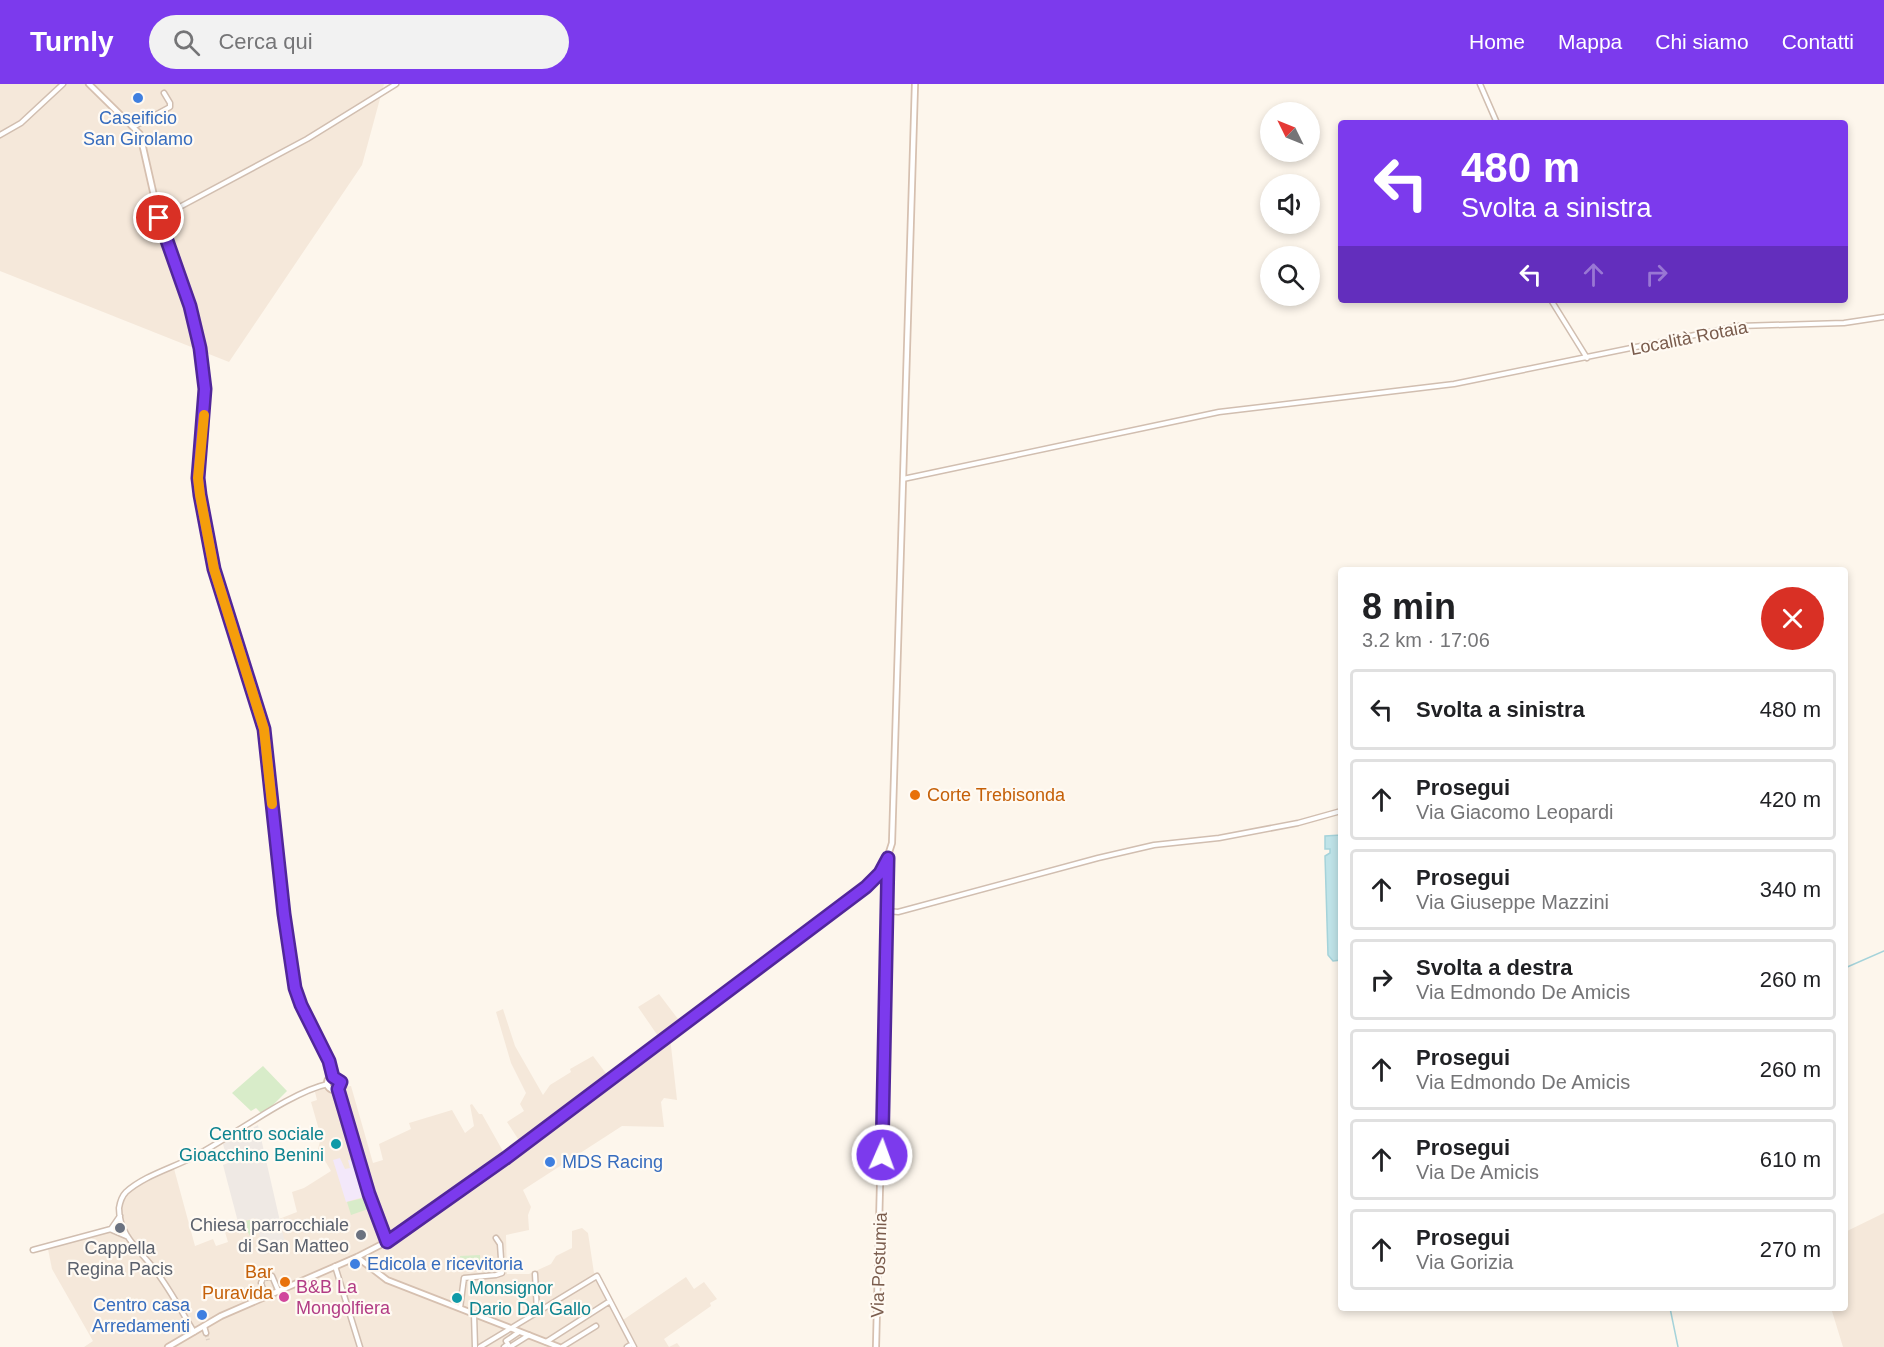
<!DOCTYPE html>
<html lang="it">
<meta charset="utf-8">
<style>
body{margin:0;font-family:Helvetica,sans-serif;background:#f2f2f2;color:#202124;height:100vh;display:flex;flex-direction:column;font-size:22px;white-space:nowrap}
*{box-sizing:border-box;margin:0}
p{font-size:20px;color:#757577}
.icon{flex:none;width:33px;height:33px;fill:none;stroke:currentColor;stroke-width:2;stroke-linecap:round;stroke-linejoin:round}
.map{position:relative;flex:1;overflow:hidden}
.side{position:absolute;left:1338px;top:483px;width:510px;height:744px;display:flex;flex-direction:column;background:#fff;border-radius:6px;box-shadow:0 3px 9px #0003}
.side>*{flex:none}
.guide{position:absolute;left:1338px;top:36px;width:510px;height:183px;border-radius:6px;box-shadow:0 3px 9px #0003;background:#7c3aed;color:#fff;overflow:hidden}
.needle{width:39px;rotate:313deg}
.buttons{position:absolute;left:1260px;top:18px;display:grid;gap:12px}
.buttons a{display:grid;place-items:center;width:60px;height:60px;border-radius:50%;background:#fff;box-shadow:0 3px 9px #0003;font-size:30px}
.pin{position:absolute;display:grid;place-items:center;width:51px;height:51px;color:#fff;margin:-26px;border:3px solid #fff;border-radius:50%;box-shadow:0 2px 6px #0007}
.me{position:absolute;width:66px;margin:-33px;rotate:2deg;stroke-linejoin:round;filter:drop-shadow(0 0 4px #0008)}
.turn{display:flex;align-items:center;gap:21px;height:126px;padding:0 24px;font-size:27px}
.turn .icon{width:78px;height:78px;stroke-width:2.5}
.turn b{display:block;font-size:42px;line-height:51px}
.lanes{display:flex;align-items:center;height:57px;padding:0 24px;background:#0003;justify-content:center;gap:30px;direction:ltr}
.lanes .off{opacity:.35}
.round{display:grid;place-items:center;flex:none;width:63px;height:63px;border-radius:32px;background:#f2f2f2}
.overview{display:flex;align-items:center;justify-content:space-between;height:102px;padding:0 24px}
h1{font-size:36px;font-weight:600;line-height:45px}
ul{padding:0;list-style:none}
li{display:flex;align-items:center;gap:18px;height:81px;margin:0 12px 9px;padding:0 12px;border:3px solid #e0e0e0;border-radius:6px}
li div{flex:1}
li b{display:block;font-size:22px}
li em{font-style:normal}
header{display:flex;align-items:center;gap:36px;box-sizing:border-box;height:84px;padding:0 30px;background:#7c3aed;color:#fff}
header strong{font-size:28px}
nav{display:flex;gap:33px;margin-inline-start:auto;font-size:21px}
.search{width:420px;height:54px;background:#f2f2f2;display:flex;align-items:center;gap:15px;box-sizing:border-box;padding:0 21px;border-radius:33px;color:#757577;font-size:22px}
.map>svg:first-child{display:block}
.residential{fill:#f5e8da}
.industrial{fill:#efe9e4}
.education{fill:#f3e8fa}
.green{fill:#d8ecc9}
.water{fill:#bfe3e8;stroke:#a5d3da;stroke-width:1.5}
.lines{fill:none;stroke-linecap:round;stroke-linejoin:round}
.stream{stroke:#a5d3da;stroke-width:1.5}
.street-tunnel{stroke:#dcd0c4;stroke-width:4;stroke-dasharray:4 2;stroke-linecap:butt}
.street-casing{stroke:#d1beb0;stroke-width:7}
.secondary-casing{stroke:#d6c0b0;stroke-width:8}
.street{stroke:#fff;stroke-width:4}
.secondary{stroke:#fff;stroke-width:4.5}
.route-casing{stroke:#51269a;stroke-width:15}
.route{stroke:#7c3aed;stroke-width:10}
.slow{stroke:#f59e0b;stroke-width:10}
.shop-dot{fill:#3f7fe0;stroke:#fffaf3;stroke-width:2}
.food-dot{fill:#e8710a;stroke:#fffaf3;stroke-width:2}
.culture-dot{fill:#0f9aa8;stroke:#fffaf3;stroke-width:2}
.worship-dot{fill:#6b7280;stroke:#fffaf3;stroke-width:2}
.hotel-dot{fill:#d1479c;stroke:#fffaf3;stroke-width:2}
.labels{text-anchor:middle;stroke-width:4.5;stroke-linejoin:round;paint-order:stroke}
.shop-label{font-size:18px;fill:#366cbe;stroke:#fffaf3;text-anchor:start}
.street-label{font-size:18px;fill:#7a5c4d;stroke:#fffaf3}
.food-label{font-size:18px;fill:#c56008;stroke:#fffaf3;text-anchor:start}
.culture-label{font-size:18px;fill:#0d838f;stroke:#fffaf3;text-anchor:end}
.worship-label{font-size:18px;fill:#5b616d;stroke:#fffaf3;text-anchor:end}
.hotel-label{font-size:18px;fill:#b23c85;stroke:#fffaf3;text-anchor:start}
</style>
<header>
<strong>Turnly</strong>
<div class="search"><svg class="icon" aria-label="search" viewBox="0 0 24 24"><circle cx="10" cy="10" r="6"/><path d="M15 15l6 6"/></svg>Cerca qui</div>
<nav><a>Home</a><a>Mappa</a><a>Chi siamo</a><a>Contatti</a></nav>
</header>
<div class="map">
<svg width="1884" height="1263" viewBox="0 0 1884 1263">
<rect width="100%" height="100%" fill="#fdf6ec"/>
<path class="residential" d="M0,0H384L362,81L229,278L0,187Z
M659,910L678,935L686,931L691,937L670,953L677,1016L664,1014L661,1018L664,1043L622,1042L523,1106L531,1123L528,1131L529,1146L506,1151L507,1190H529L551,1180L556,1172L572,1164V1147L582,1144L588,1149L594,1189L601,1193L623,1236L686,1193L694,1205L704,1198L717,1215L710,1219L711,1222L664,1255L669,1263L677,1259L680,1263H84L93,1257L52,1185L47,1160L111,1142L116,1134L117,1121L124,1108L173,1081L195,1162L213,1155L216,1162L228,1158L225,1148L239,1143L238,1138L255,1134L266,1161L270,1160L277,1165L279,1170L286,1168L279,1135L297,1128L292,1108L304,1104L331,1087L318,1065L321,1053L311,1018L317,1016L315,1008L344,991V1003L351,1002L373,1079L383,1076L379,1060L411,1045L409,1039L452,1026L465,1049L474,1042L470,1021L472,1020L479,1030H482L504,1069L520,1058L507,1038L524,1027L520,1020L526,1009L511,979L496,928L503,925L515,962L543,1011L550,1001L571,988L570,985L593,972L608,992L643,966L658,952L638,923Z
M1884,1129V1263H1843L1831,1224H1845V1148Z"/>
<path class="industrial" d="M258,1041L287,1168L279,1170L277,1165L272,1166L270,1160L263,1165L255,1134L238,1138L223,1081L228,1079L223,1060Z"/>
<path class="education" d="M340,1074L345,1085L350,1084L348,1076L357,1077L367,1112L346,1118L333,1076Z"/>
<path class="green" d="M263,982L287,1007L263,1031L256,1024L251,1027L232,1009Z
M367,1113L371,1124L351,1131L347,1118Z
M254,1135L258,1148L250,1152L242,1138Z
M480,1171L481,1184L461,1185L460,1172Z"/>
<path class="water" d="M1341,751V876L1333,877L1328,871L1325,772L1330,769V765H1325V752Z"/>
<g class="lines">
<path class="stream" d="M1845,884L1884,867
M1670,1224L1678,1263"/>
<path class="street-tunnel" d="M206,1249L208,1256"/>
<defs>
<path id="street" d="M1480,0L1497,39
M135,42L170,23V19L164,9
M0,51L21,39L63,0
M159,134L307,55L396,0
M1551,216L1587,274
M903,395L1219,328L1454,300L1739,242L1844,239L1884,233
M888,827L898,828L1098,774L1154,761L1219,754L1298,739L1341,727
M112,1146L126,1152
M33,1166L111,1145L120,1132
M335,1182L360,1263
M535,1190L537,1228
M265,1211L261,1199L263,1194L272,1192L278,1206
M460,1224L464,1194L496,1191L502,1189L500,1160L496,1154
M474,1230L475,1263
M204,1242L206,1249
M194,1248C181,1227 170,1205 155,1186C140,1166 119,1152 119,1124C120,1118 122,1112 126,1108C145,1091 173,1084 195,1072C232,1053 290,1008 328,1000
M546,1258L610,1217
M480,1263L597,1192L634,1263
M504,1263L508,1260L506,1257L519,1248
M510,1263L529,1251
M562,1263L596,1242
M627,1263L632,1260"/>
<path id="secondary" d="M89,0L140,50L159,134L190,222L205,305L198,394L214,485L264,645L284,834L295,904L301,922L329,977L333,993
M327 999a7 7 0 1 1 14 0a7 7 0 1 1-14 0Z
M338,1005L369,1110L387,1158
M357,1173L387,1196L559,1263
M168,1263L221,1232L357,1173L390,1156L506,1074L865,803L884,784L892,759L915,0
M876,1263L888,777"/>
</defs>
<use href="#street" class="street-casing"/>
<use href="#secondary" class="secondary-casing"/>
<use href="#street" class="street"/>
<use href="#secondary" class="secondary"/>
</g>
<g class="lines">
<defs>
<path id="route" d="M159,134L190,222L200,264L205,305L198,394L200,411L214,485L264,645L284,830L295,904L301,921L329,977L333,993L341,998L338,1005L369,1110L387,1158L506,1074L866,803L880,789L888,774L882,1071"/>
</defs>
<use href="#route" class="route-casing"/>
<use href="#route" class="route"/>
<path class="slow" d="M204,331L198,394L200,411L214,485L264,645L272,720"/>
</g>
<g class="shop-dot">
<circle cx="138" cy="14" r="6"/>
<circle cx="550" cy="1078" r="6"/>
<circle cx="355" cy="1180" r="6"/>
<circle cx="202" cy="1231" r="6"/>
</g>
<g class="food-dot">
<circle cx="915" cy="711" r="6"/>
<circle cx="285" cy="1198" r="6"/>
</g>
<g class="culture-dot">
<circle cx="336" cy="1060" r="6"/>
<circle cx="457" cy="1214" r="6"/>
</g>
<g class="worship-dot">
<circle cx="120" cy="1144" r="6"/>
<circle cx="361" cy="1151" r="6"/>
</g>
<circle class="hotel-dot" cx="284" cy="1213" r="6"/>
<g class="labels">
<g class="shop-label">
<text x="138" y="40" text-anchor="middle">Caseificio<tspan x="138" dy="21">San Girolamo</tspan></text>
<text x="562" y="1084">MDS Racing</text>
<text x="367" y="1186">Edicola e ricevitoria</text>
<text x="190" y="1227" text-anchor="end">Centro casa<tspan x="190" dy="21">Arredamenti</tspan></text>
</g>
<g class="street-label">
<text transform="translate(1689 254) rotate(-11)" y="6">Località Rotaia</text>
<text transform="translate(879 1181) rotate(-88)" y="6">Via Postumia</text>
</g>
<g class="food-label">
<text x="927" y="717">Corte Trebisonda</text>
<text x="273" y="1194" text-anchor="end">Bar<tspan x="273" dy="21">Puravida</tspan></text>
</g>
<g class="culture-label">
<text x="324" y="1056">Centro sociale<tspan x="324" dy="21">Gioacchino Benini</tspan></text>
<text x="469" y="1210" text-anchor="start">Monsignor<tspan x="469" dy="21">Dario Dal Gallo</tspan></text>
</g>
<g class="worship-label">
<text x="349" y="1147">Chiesa parrocchiale<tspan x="349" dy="21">di San Matteo</tspan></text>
<text x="120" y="1170" text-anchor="middle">Cappella<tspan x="120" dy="21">Regina Pacis</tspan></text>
</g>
<g class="hotel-label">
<text x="296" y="1209">B&amp;B La<tspan x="296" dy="21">Mongolfiera</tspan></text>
</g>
</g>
</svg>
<div class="buttons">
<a><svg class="needle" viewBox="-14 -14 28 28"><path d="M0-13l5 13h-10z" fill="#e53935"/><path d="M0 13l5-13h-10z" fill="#757577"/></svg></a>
<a><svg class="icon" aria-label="sound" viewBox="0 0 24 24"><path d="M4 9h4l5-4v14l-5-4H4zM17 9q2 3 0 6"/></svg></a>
<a><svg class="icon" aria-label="search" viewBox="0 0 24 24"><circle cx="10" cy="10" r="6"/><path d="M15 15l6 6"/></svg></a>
</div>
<div class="pin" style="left:159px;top:134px;background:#d93025"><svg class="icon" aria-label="arrive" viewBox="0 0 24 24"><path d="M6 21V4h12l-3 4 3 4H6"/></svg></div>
<svg class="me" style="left:882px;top:1071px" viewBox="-20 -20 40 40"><circle r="17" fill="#7c3aed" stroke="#fff" stroke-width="3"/><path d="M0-11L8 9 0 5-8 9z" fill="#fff"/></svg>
<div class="guide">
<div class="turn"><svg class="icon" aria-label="left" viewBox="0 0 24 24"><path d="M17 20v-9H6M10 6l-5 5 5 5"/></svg><div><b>480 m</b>Svolta a sinistra</div></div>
<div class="lanes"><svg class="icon" aria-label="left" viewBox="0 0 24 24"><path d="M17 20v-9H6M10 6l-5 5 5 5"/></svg><svg class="icon off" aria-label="ahead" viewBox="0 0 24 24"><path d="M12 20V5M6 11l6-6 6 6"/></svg><svg class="icon off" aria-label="right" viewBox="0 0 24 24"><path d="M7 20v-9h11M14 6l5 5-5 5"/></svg></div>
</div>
<section class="side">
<div class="overview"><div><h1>8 min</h1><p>3.2 km · 17:06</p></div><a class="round" style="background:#d93025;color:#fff"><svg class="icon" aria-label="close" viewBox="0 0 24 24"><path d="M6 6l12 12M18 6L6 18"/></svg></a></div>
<ul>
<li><svg class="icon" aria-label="left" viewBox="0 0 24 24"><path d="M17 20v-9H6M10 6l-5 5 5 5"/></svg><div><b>Svolta a sinistra</b></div><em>480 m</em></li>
<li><svg class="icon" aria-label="ahead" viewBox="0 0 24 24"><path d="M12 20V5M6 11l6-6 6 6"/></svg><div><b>Prosegui</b><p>Via Giacomo Leopardi</p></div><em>420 m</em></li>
<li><svg class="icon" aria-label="ahead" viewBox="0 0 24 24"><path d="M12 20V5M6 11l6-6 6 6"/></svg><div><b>Prosegui</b><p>Via Giuseppe Mazzini</p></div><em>340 m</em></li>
<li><svg class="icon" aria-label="right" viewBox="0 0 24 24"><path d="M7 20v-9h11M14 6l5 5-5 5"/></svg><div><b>Svolta a destra</b><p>Via Edmondo De Amicis</p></div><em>260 m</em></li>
<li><svg class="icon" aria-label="ahead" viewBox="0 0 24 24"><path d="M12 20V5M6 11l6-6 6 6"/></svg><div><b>Prosegui</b><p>Via Edmondo De Amicis</p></div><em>260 m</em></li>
<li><svg class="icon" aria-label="ahead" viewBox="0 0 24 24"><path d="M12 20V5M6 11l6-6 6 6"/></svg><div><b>Prosegui</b><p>Via De Amicis</p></div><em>610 m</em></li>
<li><svg class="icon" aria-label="ahead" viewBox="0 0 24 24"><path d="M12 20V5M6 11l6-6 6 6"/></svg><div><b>Prosegui</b><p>Via Gorizia</p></div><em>270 m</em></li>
</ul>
</section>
</div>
